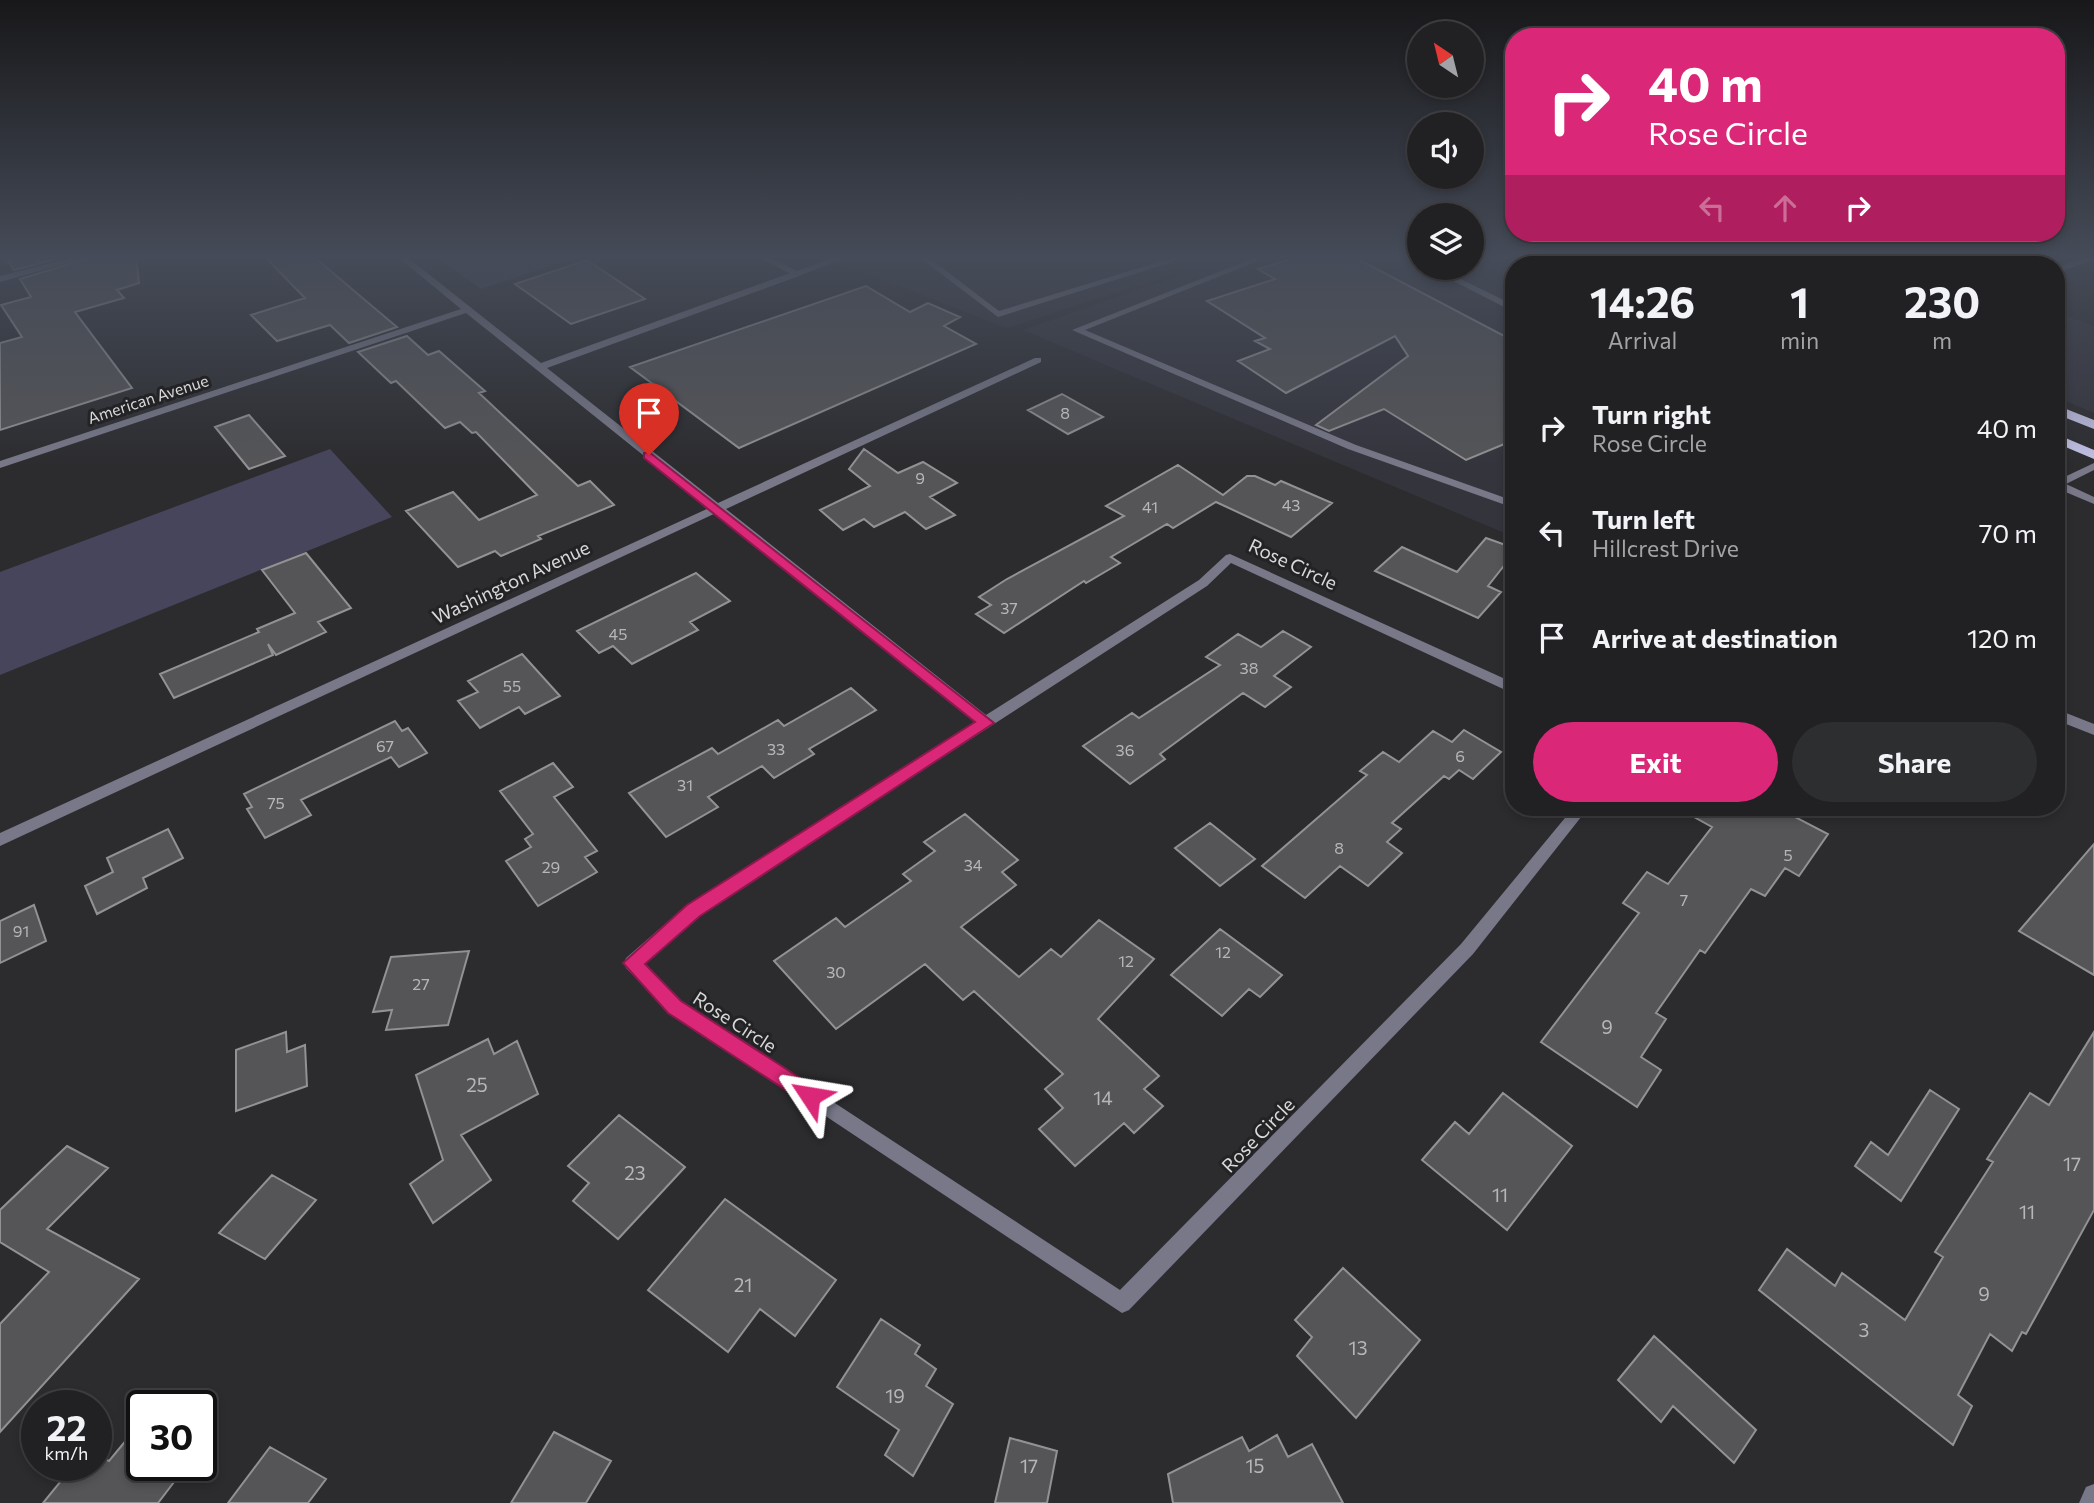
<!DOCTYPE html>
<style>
body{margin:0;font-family:Commissioner,sans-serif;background:#2d2e30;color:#f1f3f6;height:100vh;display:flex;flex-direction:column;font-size:26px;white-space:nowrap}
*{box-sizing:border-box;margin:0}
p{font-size:23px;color:#a2a3a6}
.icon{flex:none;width:38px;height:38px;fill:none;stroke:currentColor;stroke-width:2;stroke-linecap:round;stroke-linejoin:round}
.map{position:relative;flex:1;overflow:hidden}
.side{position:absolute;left:1505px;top:256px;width:560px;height:560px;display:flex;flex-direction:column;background:#212123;border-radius:28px;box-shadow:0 4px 10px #0003,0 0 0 2px #3e3e41}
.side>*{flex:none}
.hud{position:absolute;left:1505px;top:28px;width:560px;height:214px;border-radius:28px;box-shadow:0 4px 10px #0003,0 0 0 2px #3e3e41;background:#db2777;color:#fff;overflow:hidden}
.needle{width:46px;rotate:325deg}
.tools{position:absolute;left:1407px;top:21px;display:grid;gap:14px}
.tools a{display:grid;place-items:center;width:77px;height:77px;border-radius:50%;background:#212123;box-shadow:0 4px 10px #0003,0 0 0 2px #3e3e41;font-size:35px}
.speed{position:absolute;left:21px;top:1390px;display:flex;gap:14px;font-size:35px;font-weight:700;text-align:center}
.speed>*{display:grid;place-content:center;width:91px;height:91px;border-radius:50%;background:#212123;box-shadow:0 4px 10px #0003,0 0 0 2px #3e3e41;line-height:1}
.speed small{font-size:18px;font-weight:400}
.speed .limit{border:4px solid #111;border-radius:10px;background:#fff;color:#111}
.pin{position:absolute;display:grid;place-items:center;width:60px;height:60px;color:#fff;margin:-72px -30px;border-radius:50% 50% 50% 0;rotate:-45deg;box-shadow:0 0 7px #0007}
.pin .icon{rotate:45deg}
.me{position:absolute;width:77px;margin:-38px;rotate:303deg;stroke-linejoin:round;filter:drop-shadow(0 0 5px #0008)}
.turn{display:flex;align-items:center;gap:24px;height:147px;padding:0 28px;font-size:32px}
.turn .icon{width:91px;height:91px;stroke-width:2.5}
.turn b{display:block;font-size:49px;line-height:60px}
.lanes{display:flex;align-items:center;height:66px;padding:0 28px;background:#0003;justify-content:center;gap:35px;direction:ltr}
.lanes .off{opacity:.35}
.eta{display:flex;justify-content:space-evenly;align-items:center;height:119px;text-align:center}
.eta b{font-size:42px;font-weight:700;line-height:49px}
.button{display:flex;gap:14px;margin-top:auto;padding:14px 28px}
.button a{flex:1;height:80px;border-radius:42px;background:#db2777;color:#fff;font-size:28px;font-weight:700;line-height:80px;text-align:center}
.button a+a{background:#2d2e30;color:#f1f3f6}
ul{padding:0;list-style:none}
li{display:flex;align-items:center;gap:21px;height:105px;padding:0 28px}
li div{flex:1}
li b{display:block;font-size:26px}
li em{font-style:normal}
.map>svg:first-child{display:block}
.built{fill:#34343c}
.green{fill:#46455b}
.building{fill:#555557;stroke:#929295;stroke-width:2}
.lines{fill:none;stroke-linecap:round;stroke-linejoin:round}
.service{fill:#787889;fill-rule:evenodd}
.minor{fill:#787889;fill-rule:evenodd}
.primary{fill:#c4c3e7;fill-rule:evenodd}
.route{fill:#db2777;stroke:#8e194d;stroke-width:2}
.labels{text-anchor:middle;stroke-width:6;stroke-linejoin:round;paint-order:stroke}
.far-street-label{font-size:16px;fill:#d8d8da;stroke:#232325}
.number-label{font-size:16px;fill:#b7b7b9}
.street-label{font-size:19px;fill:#d8d8da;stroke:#232325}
.near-number-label{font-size:19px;fill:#b7b7b9}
</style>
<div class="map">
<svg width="2094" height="1503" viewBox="0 0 2094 1503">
<rect width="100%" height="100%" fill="#2c2c2f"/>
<path class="built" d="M825,257H1228L1007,328Z
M1232,257H1419V268H1472V257H1615L1631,264H1514V537L1023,330Z
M1721,257H1912L1931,264H1738Z
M2056,312L2094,326V413L2056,397Z"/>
<path class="green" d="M436,257H577L481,289Z
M330,449L392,517L0,675V572Z"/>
<path class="building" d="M6,257H64L14,270Z
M92,257H136L139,283L117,290L124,298L75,312L132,388L0,430V343L22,337L1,305L31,297L20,279Z
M265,257H314L397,327L349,343L330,325L277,341L251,315L305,298Z
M1297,257H1354L1514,341V440L1466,460L1384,409L1329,431L1316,425L1408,356L1395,336L1286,393L1238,361L1270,349L1255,341L1265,338L1207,301L1275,279L1258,269Z
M587,260L645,299L571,324L515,284Z
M866,286L910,312L928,303L960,317L944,326L976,344L739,448L630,367Z
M407,336L428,355L439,351L485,391L479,393L578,486L590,481L614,505L538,536L541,539L501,556L495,551L458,567L406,511L453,492L479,520L537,495L476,432L472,433L460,422L445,428L396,381L391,383L358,352Z
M1062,394L1103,417L1068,434L1028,410Z
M249,415L285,456L249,469L215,427Z
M864,449L898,473L923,462L957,483L930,497L955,515L926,529L905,512L874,527L864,519L843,530L820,510L870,486L849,469Z
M1178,465L1223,495L1247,476H1255L1275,485L1281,481L1332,503L1291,537L1216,502L1173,528L1167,524L1111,557L1120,563L1086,583L1084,581L1004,633L976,614L991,605L979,597L1007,579L1124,516L1106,506Z
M1486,538L1514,548V553L1488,586L1501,592L1478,618L1375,571L1402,547L1457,572Z
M306,553L351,608L318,622L326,632L276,655L268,644L273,655L174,698L160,674L259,632L257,629L295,613L262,570Z
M696,573L730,601L690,622L698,630L632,664L613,646L599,653L577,631Z
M1283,631L1311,647L1274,676L1291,687L1265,707L1243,693L1160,754L1165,759L1130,784L1083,746L1132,713L1139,718L1220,665L1206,657L1238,634L1261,647Z
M522,654L560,696L525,714L519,707L480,728L458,701L478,692L468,681Z
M851,688L876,710L809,749L814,754L774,778L762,766L708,797L718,807L666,837L629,793L712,748L718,754L778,720L784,726Z
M395,721L402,731L408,728L427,753L399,767L391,757L301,800L311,815L265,838L247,809L252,807L244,794Z
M1464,730L1501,752L1473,779L1459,770L1449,779L1444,776L1392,823L1401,829L1387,842L1402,853L1368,886L1340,866L1305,898L1262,866L1367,775L1360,771L1383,752L1399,762L1433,731L1452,742Z
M553,763L573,787L554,797L597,851L585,857L597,872L538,906L506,861L531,847L525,839L533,834L500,791Z
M1676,807H1776L1828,834L1799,876L1785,868L1765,896L1751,889L1705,953L1700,950L1656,1013L1666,1019L1641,1057L1661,1070L1637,1107L1541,1042L1639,913L1623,903L1647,872L1668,884L1712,827Z
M965,814L1018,860L1002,872L1016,885L961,927L1019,977L1051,949L1061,957L1099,920L1154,959L1098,1019L1159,1076L1144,1089L1163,1106L1134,1133L1124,1123L1075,1166L1039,1129L1063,1108L1045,1089L1063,1074L974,991L963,1000L925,964L836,1029L774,961L836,918L845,927L911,881L903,874L935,851L924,842Z
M1210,823L1255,859L1220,886L1175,848Z
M168,829L183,858L143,878L147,888L97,914L85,886L113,872L107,858Z
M2094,844V975L2019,931Z
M34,905L46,941L0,963V921Z
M1220,929L1282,975L1260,997L1249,989L1222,1016L1171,975Z
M469,951L448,1025L386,1030L392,1010L373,1012L391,957Z
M286,1032L287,1052L305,1045L307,1086L236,1111V1050Z
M2094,1032V1210L2026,1334L2022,1332L2012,1351L1990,1334L1958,1395L1972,1406L1953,1445L1759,1290L1787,1249L1835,1286L1842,1273L1905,1320L1943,1257L1935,1252L1993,1162L1987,1159L2030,1093L2049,1105Z
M488,1039L494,1054L517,1041L538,1094L461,1135L491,1180L433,1223L410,1184L443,1160L416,1075Z
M1930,1090L1959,1109L1901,1201L1855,1166L1871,1142L1888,1155Z
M1503,1093L1572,1146L1507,1230L1422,1160L1455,1122L1469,1134Z
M619,1115L685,1167L618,1239L573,1201L589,1183L568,1166Z
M67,1146L108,1168L47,1229L139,1279L0,1432V1324L49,1272L0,1242V1210Z
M272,1175L316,1200L265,1259L219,1233Z
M725,1199L836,1280L795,1336L760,1309L728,1352L648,1290Z
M1343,1268L1420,1340L1356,1418L1297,1356L1312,1337L1295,1320Z
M881,1319L920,1345L915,1354L936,1369L926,1386L953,1404L913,1476L885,1455L899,1430L837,1387Z
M1654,1336L1756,1430L1734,1463L1673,1406L1661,1422L1618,1380Z
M142,1421V1465H187L158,1503H43L74,1465H96V1455L109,1461Z
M554,1432L611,1461L586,1503H511Z
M1277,1435L1288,1457L1312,1444L1343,1503H1173L1168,1474L1242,1437L1249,1451Z
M1010,1438L1057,1451L1047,1503H995Z
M270,1447L326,1479L308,1503H228Z"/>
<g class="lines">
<path class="service" d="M759,257H769L797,271L835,257H847L796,277Z
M919,257H928L999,311L1175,257H1188L998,317Z
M1256,257H1268L1085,330L1356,445L1514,501V508L1348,449L1072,330Z
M1408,257H1418L1419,263Z
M1555,257H1566L1579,264H1569Z
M1628,257H1640L1623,264H1612Z
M2018,257H2030L2047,264H2035Z
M1428,268H1438L1514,305V312Z
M2094,463V470L2066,484L2094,497V504L2056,488V481Z
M1514,467V473L1509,472V468Z
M2056,709L2094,724V735L2056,720Z"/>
<path class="minor" d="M75,257H89L0,282V276Z
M398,257H407L541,363L793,272H799V276L547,368L718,503L1035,358H1041V362L726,509L986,715L1199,580L1226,555L1230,554L1514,683V694L1231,563L1207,586L699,915L643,963L681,1002L1120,1290L1461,944L1574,807H1589L1473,954L1129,1310L1122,1313L669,1012L626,968L624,963L626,958L687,905L976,722L716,513L0,846V833L709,508L466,313L0,468V461L461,309Z
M2085,257H2094V260L2056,273V268Z
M2094,1484V1503H2079L2086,1487Z"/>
<path class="primary" d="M1638,257H1652L1664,264H1651Z
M1694,257H1708L1721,264H1707Z
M2056,405L2094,420V429L2056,414Z
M2056,434L2094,450V459L2056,443Z"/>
</g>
<linearGradient id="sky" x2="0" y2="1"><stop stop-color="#18181a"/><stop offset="0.55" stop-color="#454b58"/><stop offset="1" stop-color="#454b58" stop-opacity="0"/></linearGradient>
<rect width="2094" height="467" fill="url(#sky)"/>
<path class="route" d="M649,452L994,723L700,916L645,964L681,1001L817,1089L820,1096L817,1103L810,1106L668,1013L623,963L687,905L975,722L644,458V453Z"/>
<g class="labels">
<g class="far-street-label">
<text transform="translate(148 399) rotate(-18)" y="6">American Avenue</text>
</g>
<g class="number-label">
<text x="1065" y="419">8</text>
<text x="920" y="484">9</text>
<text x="1291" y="511">43</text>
<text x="1150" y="513">41</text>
<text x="1009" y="614">37</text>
<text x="618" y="640">45</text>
<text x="1249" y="674">38</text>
<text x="512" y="692">55</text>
<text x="385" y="752">67</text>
<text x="776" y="755">33</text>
<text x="1125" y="756">36</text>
<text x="1460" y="762">6</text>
<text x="685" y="791">31</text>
<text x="276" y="809">75</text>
<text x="1339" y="854">8</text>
<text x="1788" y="861">5</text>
<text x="973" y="871">34</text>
<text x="551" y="873">29</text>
<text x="1684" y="906">7</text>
<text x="21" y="937">91</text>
<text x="1223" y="958">12</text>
<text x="1126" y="967">12</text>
<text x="836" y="978">30</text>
<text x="421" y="990">27</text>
</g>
<g class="street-label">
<text transform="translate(1293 564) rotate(25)" y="7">Rose Circle</text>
<text transform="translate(511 582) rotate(-25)" y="7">Washington Avenue</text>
<text transform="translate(735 1022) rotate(33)" y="7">Rose Circle</text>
<text transform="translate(1258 1135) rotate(-46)" y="7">Rose Circle</text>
</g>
<g class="near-number-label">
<text x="1607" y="1034">9</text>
<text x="477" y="1092">25</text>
<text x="1103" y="1105">14</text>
<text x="2072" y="1171">17</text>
<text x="635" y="1180">23</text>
<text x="1500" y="1202">11</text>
<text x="2027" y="1219">11</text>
<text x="743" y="1292">21</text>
<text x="1984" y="1301">9</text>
<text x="1864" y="1337">3</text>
<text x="1358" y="1355">13</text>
<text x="895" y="1403">19</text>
<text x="1029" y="1473">17</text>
<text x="1255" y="1473">15</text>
</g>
</g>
</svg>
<div class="tools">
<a><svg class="needle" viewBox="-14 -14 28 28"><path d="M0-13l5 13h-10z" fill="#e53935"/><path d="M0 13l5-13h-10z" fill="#a2a3a6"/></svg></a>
<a><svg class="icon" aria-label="sound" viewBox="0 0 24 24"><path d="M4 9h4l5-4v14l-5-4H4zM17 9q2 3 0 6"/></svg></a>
<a><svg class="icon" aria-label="layers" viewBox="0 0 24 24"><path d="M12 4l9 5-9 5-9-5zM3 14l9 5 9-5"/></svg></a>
</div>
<div class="speed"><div>22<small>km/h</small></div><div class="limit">30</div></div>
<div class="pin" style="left:649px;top:455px;background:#d93025"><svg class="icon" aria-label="arrive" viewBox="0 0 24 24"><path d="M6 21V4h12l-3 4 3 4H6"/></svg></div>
<svg class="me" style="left:810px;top:1096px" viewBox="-20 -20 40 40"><path d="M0-17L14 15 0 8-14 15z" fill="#db2777" stroke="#fff" stroke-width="4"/></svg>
<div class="hud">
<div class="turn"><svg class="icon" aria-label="right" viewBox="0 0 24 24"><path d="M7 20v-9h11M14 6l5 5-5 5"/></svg><div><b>40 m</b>Rose Circle</div></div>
<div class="lanes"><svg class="icon off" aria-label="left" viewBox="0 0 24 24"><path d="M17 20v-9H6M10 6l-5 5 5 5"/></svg><svg class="icon off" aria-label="ahead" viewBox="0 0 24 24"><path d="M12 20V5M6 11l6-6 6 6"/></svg><svg class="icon" aria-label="right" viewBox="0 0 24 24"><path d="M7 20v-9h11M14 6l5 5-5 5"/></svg></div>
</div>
<section class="side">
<div class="eta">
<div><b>14:26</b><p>Arrival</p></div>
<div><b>1</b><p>min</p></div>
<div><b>230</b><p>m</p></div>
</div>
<ul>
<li><svg class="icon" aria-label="right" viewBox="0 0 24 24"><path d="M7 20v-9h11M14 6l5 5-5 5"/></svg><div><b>Turn right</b><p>Rose Circle</p></div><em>40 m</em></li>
<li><svg class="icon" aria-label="left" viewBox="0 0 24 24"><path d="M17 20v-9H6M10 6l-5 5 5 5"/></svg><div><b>Turn left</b><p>Hillcrest Drive</p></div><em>70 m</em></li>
<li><svg class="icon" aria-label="arrive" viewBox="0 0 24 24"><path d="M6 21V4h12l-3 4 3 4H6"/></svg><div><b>Arrive at destination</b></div><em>120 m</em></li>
</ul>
<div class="button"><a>Exit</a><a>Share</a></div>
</section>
</div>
